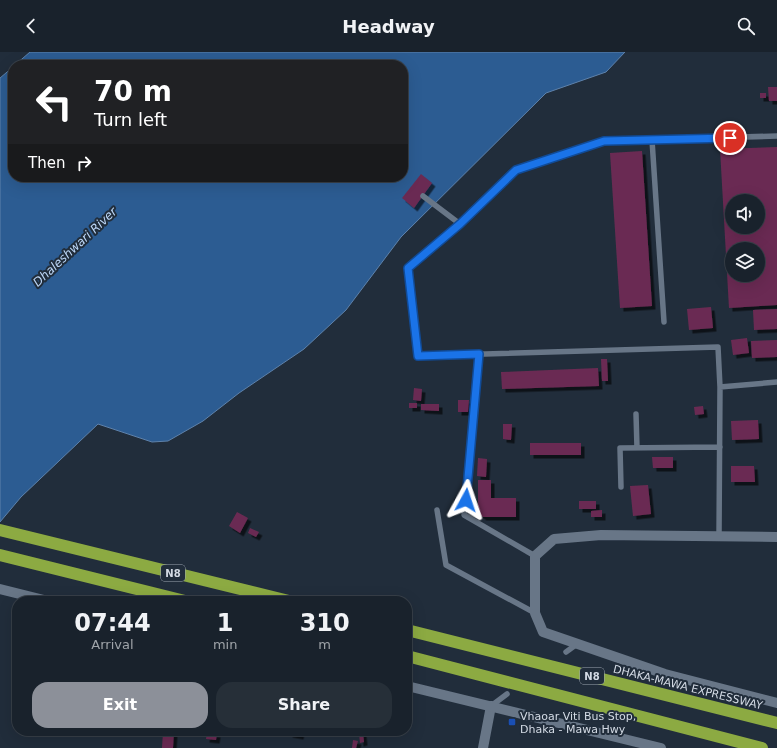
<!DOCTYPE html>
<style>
body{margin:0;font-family:"DejaVu Sans",sans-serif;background:#262f38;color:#f1f3f6;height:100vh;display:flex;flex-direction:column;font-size:15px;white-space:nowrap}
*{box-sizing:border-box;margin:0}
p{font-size:13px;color:#9fa4a9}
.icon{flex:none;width:22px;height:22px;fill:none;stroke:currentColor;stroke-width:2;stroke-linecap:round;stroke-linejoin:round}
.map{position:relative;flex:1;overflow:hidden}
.side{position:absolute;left:12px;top:544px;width:400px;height:140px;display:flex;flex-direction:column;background:#19222c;border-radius:16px;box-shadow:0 4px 16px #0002,0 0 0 1px #373f48}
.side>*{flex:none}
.banner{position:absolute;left:8px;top:8px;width:400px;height:122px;border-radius:16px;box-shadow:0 4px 16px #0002,0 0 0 1px #373f48;background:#202124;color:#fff;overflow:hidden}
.controls{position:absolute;left:725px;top:142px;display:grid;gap:8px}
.controls a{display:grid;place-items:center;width:40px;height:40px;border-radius:50%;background:#19222c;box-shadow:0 4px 16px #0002,0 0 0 1px #373f48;font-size:20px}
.pin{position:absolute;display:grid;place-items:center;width:34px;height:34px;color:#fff;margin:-17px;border:2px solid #fff;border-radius:50%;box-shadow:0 1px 4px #0007}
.me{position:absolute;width:44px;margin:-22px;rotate:5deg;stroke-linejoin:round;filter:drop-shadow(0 0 3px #0008)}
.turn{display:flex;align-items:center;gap:14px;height:84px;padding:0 20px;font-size:18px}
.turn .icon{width:52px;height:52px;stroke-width:2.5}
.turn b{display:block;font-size:28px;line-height:34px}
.then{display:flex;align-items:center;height:38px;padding:0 20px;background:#0003;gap:8px;font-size:15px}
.eta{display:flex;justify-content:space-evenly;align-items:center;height:68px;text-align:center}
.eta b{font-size:24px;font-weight:800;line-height:28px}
.button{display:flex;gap:8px;margin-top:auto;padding:8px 20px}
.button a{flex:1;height:46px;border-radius:16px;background:#8c9099;color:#fff;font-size:16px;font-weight:800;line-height:46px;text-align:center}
.button a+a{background:#262f38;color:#f1f3f6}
header{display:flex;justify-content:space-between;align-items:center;height:52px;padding:0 20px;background:#19222c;font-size:18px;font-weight:800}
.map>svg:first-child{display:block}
.water{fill:#2c5c92;stroke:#5e82ab}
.building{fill:#6b2b52;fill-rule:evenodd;filter:url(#shadow)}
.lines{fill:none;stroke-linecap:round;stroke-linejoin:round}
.service{stroke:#687687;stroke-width:5.5}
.minor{stroke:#687687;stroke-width:10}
.tertiary{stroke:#687687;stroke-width:10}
.motorway{stroke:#8caa42;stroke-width:12}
.route-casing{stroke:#114b97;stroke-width:10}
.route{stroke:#1a73e8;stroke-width:7}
.transit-dot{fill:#1a4fb4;stroke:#212d3b;stroke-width:1.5}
.labels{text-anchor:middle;stroke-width:4;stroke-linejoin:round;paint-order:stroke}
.shield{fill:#212d3b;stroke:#9ea7b2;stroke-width:1}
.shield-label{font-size:10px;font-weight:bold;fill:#d4dbe5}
.street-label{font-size:11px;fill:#d4dbe5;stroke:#212d3b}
.poi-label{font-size:11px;fill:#d4dbe5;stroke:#212d3b;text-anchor:start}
.water-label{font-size:12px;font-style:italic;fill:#bdd7f7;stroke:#212d3b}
</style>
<header><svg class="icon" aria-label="back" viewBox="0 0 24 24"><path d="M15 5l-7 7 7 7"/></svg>Headway<svg class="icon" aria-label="search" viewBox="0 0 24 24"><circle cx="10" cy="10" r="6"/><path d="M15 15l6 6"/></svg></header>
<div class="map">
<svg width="777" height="696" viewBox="0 0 777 696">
<defs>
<filter id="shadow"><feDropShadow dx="3.5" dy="3.5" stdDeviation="0" flood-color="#0009"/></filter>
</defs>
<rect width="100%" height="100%" fill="#212d3b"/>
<path class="water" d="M30,0H625L606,20L546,41L401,185L346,258L304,297L239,341L203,369L168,389L152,390L98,372L21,445L0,470V26L13,15V125H403V13H15Z"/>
<path class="building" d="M768,35H777V49H769Z
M760,41H766V46H760Z
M777,95V253L729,256L720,97ZM732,149H758V175H732ZM732,197H758V223H732Z
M642,99L652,254L620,256L610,101Z
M421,122L432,131L414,156L402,146Z
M711,255L713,276L689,278L687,257Z
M777,257V277L754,278L753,258Z
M747,286L749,301L733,303L731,288Z
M777,288V305L752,306L751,289Z
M601,307H607L608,329H602Z
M598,316L599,334L502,337L501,320Z
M414,336L422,337L421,349L413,348Z
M458,348H469L468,360H458Z
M409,351H417V356H409Z
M421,352H439V359L421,358Z
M703,354L704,362L695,363L694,355Z
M758,368L759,387L732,388L731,369Z
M503,372H512L511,388L503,387Z
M530,391H581V403H530Z
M652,405H673V416H653Z
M478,406L487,407L486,425L477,424Z
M731,414H754L755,430H731Z
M478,428H491V446H516V465H483L478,461Z
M648,433L651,462L633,464L630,434Z
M579,449H596V457H579Z
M602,458V465H591V459Z
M237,460L248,466L240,481L229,474Z
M250,476L259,480L256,485L248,481Z
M163,679H174L173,696H162Z
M290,679H301L300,684L289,682Z
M207,681L217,682L216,688L206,687Z
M359,681H363L364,690L360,691Z
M353,688L358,689L356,696H352Z"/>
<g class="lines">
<path class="service" d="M652,88L664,270
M423,144L460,172
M479,302L464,463L535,504
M720,335L718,295L418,304L408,216L460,172L516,117L604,89L777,84
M636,362L637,396
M621,435L620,396L720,395
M437,458L446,513L535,561
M719,484L720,335L777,330
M566,600L577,592
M491,654L507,642"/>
<path class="minor" d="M483,696L491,654"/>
<path class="tertiary" d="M777,485L601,483L554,487L535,504V561L543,580L665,622L777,651
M0,537L48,549
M407,634L661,696"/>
<path class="motorway" d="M0,478L289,549
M0,503L185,549
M407,578L777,671
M407,604L762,696"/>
</g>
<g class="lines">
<defs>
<path id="route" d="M466,448L479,302L418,304L408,216L460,172L516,118L604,89L730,86"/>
</defs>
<use href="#route" class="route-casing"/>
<use href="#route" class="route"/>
</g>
<rect class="transit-dot" x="508" y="666" width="8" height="8" rx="2"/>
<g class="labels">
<g class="shield">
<rect x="161" y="513" width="24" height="16" rx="3"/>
<rect x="580" y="616" width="24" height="16" rx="3"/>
</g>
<g class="shield-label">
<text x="173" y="525">N8</text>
<text x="592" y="628">N8</text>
</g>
<g class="street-label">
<text transform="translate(688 635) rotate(14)" y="4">DHAKA-MAWA EXPRESSWAY</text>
</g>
<g class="poi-label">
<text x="520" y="668">Vhaoar Viti Bus Stop,<tspan x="520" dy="13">Dhaka - Mawa Hwy</tspan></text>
</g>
<g class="water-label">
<text transform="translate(75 195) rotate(-43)" y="4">Dhaleshwari River</text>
</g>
</g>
</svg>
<div class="controls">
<a><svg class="icon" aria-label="sound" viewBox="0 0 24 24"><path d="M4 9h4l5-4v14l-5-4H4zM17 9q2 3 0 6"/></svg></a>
<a><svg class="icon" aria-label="layers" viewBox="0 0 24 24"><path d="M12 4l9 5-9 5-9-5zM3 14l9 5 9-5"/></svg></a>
</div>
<div class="pin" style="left:730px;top:86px;background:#d93025"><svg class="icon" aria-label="arrive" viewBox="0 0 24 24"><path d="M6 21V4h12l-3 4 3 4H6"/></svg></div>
<svg class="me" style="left:466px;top:448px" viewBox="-20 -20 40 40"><path d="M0-17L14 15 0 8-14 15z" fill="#1a73e8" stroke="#fff" stroke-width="4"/></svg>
<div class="banner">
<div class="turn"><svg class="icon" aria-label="left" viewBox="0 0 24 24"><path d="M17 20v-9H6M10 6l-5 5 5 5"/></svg><div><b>70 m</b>Turn left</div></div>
<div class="then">Then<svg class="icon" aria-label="right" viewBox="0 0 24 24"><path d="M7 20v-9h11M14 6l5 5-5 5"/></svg></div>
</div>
<section class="side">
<div class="eta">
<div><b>07:44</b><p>Arrival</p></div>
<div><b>1</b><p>min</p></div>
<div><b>310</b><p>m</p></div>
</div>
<div class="button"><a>Exit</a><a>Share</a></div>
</section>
</div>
